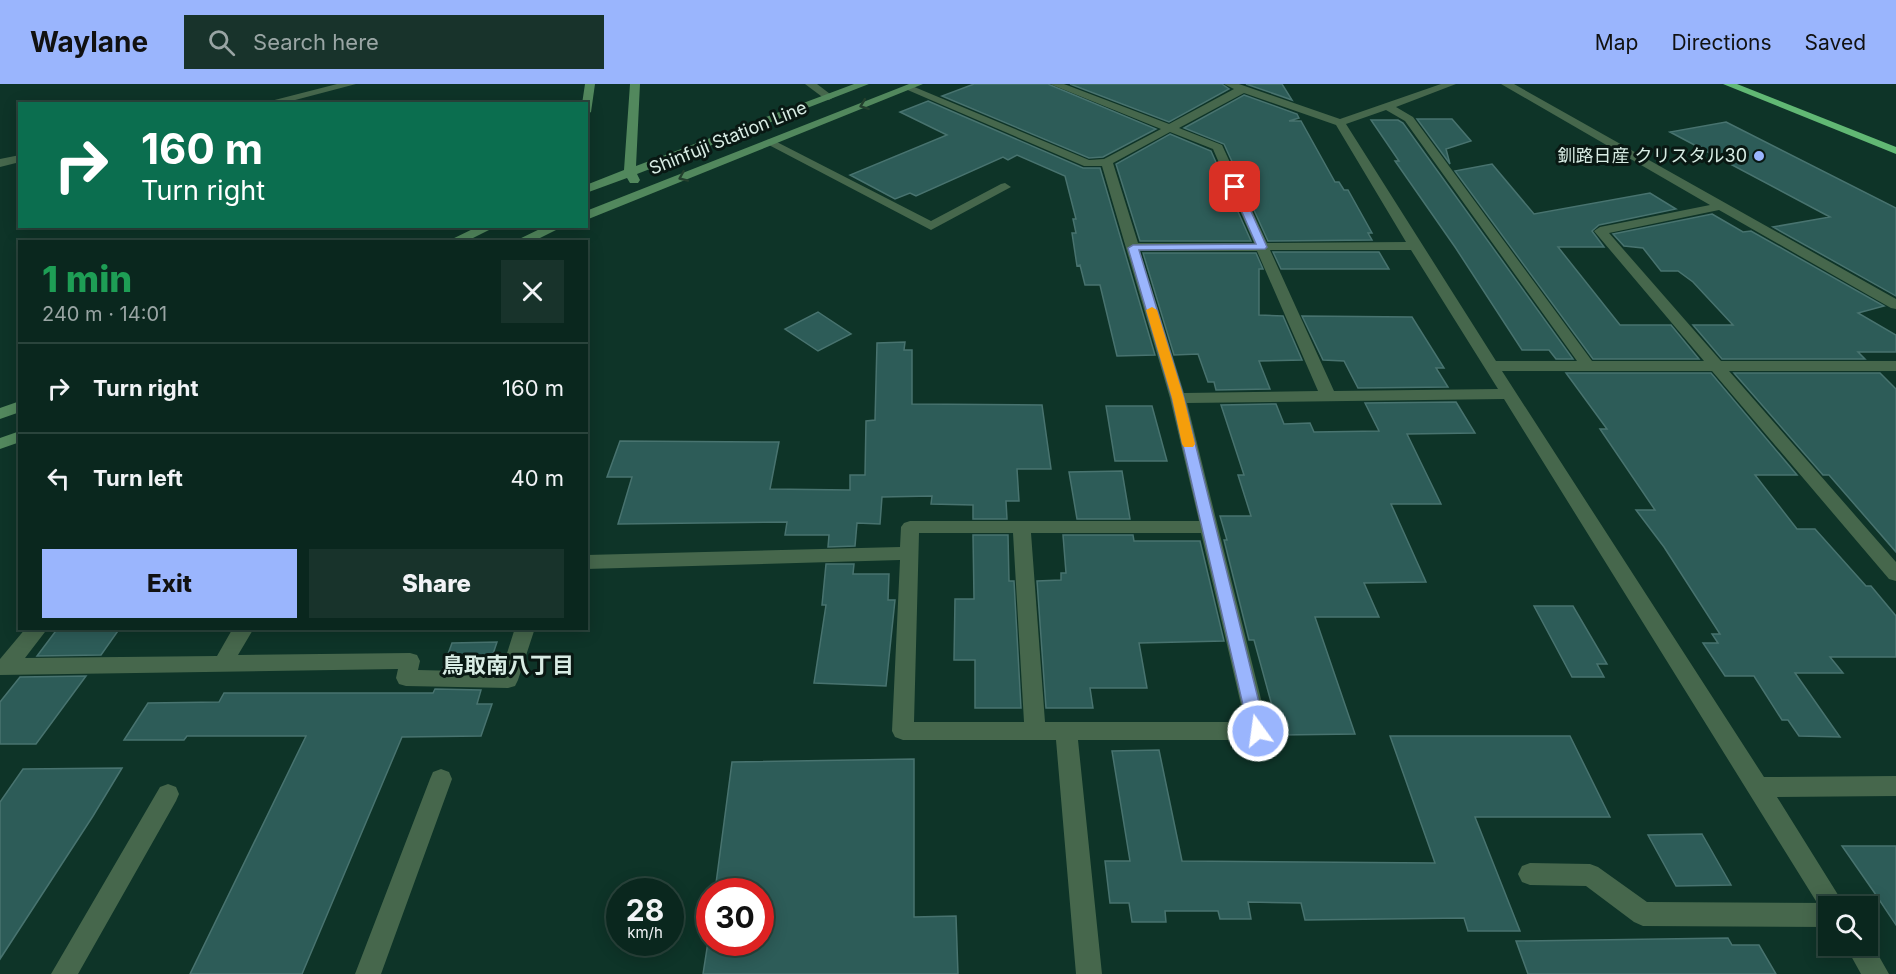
<!DOCTYPE html>
<meta charset="utf-8">
<style>
body{margin:0;font-family:Inter,"Noto Sans JP",sans-serif;background:#18332b;color:#f1f3f6;height:100vh;display:flex;flex-direction:column;font-size:22px;white-space:nowrap}
*{box-sizing:border-box;margin:0}
p{font-size:20px;color:#99a5a4}
.icon{flex:none;width:33px;height:33px;fill:none;stroke:currentColor;stroke-width:2;stroke-linecap:round;stroke-linejoin:round}
.map{position:relative;flex:1;overflow:hidden}
.panel{position:absolute;left:18px;top:156px;width:570px;height:390px;display:flex;flex-direction:column;background:#0a271e;border-radius:0px;box-shadow:0 3px 15px #0003,0 0 0 2px #2a443c}
.panel>*{flex:none}
.banner{position:absolute;left:18px;top:18px;width:570px;height:126px;border-radius:0px;box-shadow:0 3px 15px #0003,0 0 0 2px #2a443c;background:#0b6e4f;color:#fff;overflow:hidden}
.buttons{position:absolute;left:1818px;top:812px;display:grid;gap:12px}
.buttons a{display:grid;place-items:center;width:60px;height:60px;border-radius:0px;background:#0a271e;box-shadow:0 3px 15px #0003,0 0 0 2px #2a443c;font-size:30px}
.speed{position:absolute;left:606px;top:794px;display:flex;gap:12px;font-size:30px;font-weight:700;text-align:center}
.speed>*{display:grid;place-content:center;width:78px;height:78px;border-radius:50%;background:#0a271e;box-shadow:0 3px 15px #0003,0 0 0 2px #2a443c;line-height:1}
.speed small{font-size:15px;font-weight:400}
.speed .limit{border:9px solid #d22;background:#fff;color:#111}
.pin{position:absolute;display:grid;place-items:center;width:51px;height:51px;color:#fff;margin:-26px;border-radius:12px;box-shadow:0 3px 9px #0006}
.me{position:absolute;width:66px;margin:-33px;rotate:346deg;stroke-linejoin:round;filter:drop-shadow(0 0 4px #0008)}
.turn{display:flex;align-items:center;gap:21px;height:126px;padding:0 24px;font-size:27px}
.turn .icon{width:78px;height:78px;stroke-width:2.5}
.turn b{display:block;font-size:42px;line-height:51px}
.round{display:grid;place-items:center;flex:none;width:63px;height:63px;border-radius:0px;background:#18332b}
.summary{display:flex;align-items:center;justify-content:space-between;height:102px;padding:0 24px}
h1{font-size:36px;font-weight:800;line-height:45px;color:#1e9e55}
.action{display:flex;gap:12px;margin-top:auto;padding:12px 24px}
.action a{flex:1;height:69px;border-radius:0px;background:#9ab5fd;color:#111;font-size:24px;font-weight:800;line-height:69px;text-align:center}
.action a+a{background:#18332b;color:#f1f3f6}
ul{padding:0;list-style:none}
li{display:flex;align-items:center;gap:18px;height:90px;padding:0 24px;border-top:2px solid #2a443c}
li div{flex:1}
li b{display:block;font-size:22px}
li em{font-style:normal}
header{display:flex;align-items:center;gap:36px;box-sizing:border-box;height:84px;padding:0 30px;background:#9ab5fd;color:#111}
header strong{font-size:28px}
nav{display:flex;gap:33px;margin-inline-start:auto;font-size:21px}
.search{width:420px;height:54px;background:#18332b;display:flex;align-items:center;gap:15px;box-sizing:border-box;padding:0 21px;border-radius:0px;color:#99a5a4;font-size:22px}
.map>svg:first-child{display:block}
.building{fill:#2d5c58;stroke:#48736f;stroke-width:1.5}
.lines{fill:none;stroke-linecap:round;stroke-linejoin:round}
.lane{fill:#46674c;fill-rule:evenodd}
.street{fill:#46674c;fill-rule:evenodd}
.secondary{fill:#52885d;fill-rule:evenodd}
.highway{fill:#61b874;fill-rule:evenodd}
.oneway{stroke:#233f2d}
.route{fill:#9ab5fd;stroke:#6476a4;stroke-width:1.5}
.slow{fill:#f59e0b}
.poi-dot{fill:#9ab5fd;stroke:#091813;stroke-width:2}
.labels{text-anchor:middle;stroke-width:6;stroke-linejoin:round;paint-order:stroke}
.far-street-label{font-size:18px;fill:#d8ece4;stroke:#091813}
.far-poi-label{font-size:18px;fill:#d8ece4;stroke:#091813;text-anchor:end}
.neighbourhood-label{font-size:22px;font-weight:bold;fill:#d8ece4;stroke:#091813}
</style>
<header>
<strong>Waylane</strong>
<div class="search"><svg class="icon" aria-label="search" viewBox="0 0 24 24"><circle cx="10" cy="10" r="6"/><path d="M15 15l6 6"/></svg>Search here</div>
<nav><a>Map</a><a>Directions</a><a>Saved</a></nav>
</header>
<div class="map">
<svg width="1896" height="890" viewBox="0 0 1896 890">
<rect width="100%" height="100%" fill="#0e3428"/>
<path class="building" d="M974,0H1048L1156,45L1103,73L1089,74L942,12Z
M1070,0H1222L1229,5L1169,38Z
M1246,0H1282L1292,16Z
M1244,11L1297,30L1299,34L1289,37H1301L1335,98H1339L1344,106H1348L1372,149H1368L1372,156L1268,157L1224,60L1184,44Z
M928,17L1083,84H1100L1155,271L1117,272L1100,201H1085L1080,181L1077,182L1072,149H1076L1073,135H1076L1065,92L1017,71L1008,76L1003,73L916,112L910,109L895,115L850,91L947,51L900,28Z
M1417,35H1452L1471,57L1446,65L1450,80Z
M1371,36H1398L1403,39L1573,275H1556L1549,266H1522L1455,163L1395,77H1399Z
M1726,38L1896,124V212L1773,143L1830,133L1670,48Z
M1170,50L1211,67L1251,157H1140L1116,80Z
M1492,80L1534,130L1650,109L1676,125L1599,141L1592,147L1604,163H1558L1620,241H1671L1699,275H1593L1455,87Z
M1712,130L1743,148L1751,147L1884,222L1858,229L1896,251V268H1858L1865,275H1722L1693,241H1733L1693,198L1678,187H1661L1643,164L1624,162L1613,150Z
M1273,168H1379L1389,185H1281Z
M1143,169H1256L1263,185H1259V231L1283,232L1302,276L1259,277L1270,305L1216,306L1214,298H1208L1198,270L1174,271Z
M818,228L851,250L818,267L785,245Z
M1302,232L1412,233L1444,284H1436L1448,303L1358,304L1344,277L1323,276Z
M905,258L904,266H912V320L1042,321L1051,385H1017L1019,417H1006L1007,435H973V421L931,420L932,412L882,413L880,440L857,439L855,462L828,463L829,451H785L787,438L618,440L632,393H607L620,357L779,358L770,405L850,406V391H865L866,337L875,336L877,259Z
M1566,289H1711L1797,391H1755L1797,445H1815L1866,502H1871L1896,532V573H1830L1843,589H1795L1840,653L1799,652L1788,636H1782L1754,592H1725L1703,559H1718L1712,550H1720L1664,463L1636,426H1655L1600,345H1607Z
M1734,289H1880L1896,305V468L1829,391H1823Z
M1456,318L1475,349L1407,350L1441,420H1391L1426,498L1364,499L1379,533H1315L1355,650L1280,651L1254,556H1249L1224,456H1227L1220,432H1251L1238,391H1244L1221,321L1276,320L1284,340L1310,339L1314,348L1379,347L1365,319Z
M1106,322H1152L1167,377H1115Z
M1122,387L1130,435H1077L1069,388Z
M973,451H1008L1009,497H1014L1021,624H975V576H954L955,515H974Z
M1063,451H1133L1134,457H1200L1224,557L1139,559L1147,604H1090L1093,624H1046L1037,497L1061,496V489H1066Z
M826,480H854L853,490H889L888,516H895L886,602L814,599L826,521H822Z
M1534,522H1573L1607,580H1597L1604,593H1572Z
M58,544H120L101,571L37,572Z
M497,558L488,585L443,584L452,559Z
M86,592L36,660H0V618L20,593Z
M435,605L481,606L477,620H492L481,652L402,653L302,890H190L306,652H187L184,656H124L148,619L219,618L224,609H433Z
M1390,652H1570L1610,733H1475L1520,847H1468L1464,834L1305,836L1301,819L1248,818L1251,835H1220L1218,827H1165L1166,838H1132L1129,819H1110L1105,777H1130L1112,667L1159,666L1182,777L1435,779Z
M914,675V833L956,832L958,890H703L708,858H760V807H715L732,678Z
M122,684L93,732L0,875V718L23,685Z
M1702,750L1731,801L1676,802L1648,751Z
M1842,762H1896V841L1874,808Z
M1728,854L1732,861H1759L1776,890H1528L1516,857Z"/>
<g class="lines">
<path class="lane" d="M805,0H817L834,13L829,16L825,15Z
M771,55L931,137L1001,100L1005,99L1011,103L931,146L767,60V56Z
M441,685L449,688L452,695L381,890H355L430,695L433,688Z
M168,700L176,703L179,710L176,717L78,890H51L160,703Z
M1530,779L1590,780L1598,783L1647,818L1828,819L1835,822H1828V843L1643,842L1634,838L1586,802L1530,801L1522,798L1518,790L1522,782Z"/>
<path class="street" d="M337,0H356L280,20H259Z
M1050,0H1064L1169,40L1234,5L1224,0H1239L1340,35L1441,0H1456L1396,23L1413,33L1592,277H1704L1594,147L1600,143L1710,121L1501,0H1514L1896,215V225L1891,224L1719,126L1609,149L1721,277H1896V287H1729L1896,478V497L1889,495L1712,287H1502L1764,693L1896,692V712L1777,713L1845,822H1828V832L1824,830L1504,315L1187,319L1269,647L1266,653L1258,656H1078L1102,890H1076L1056,656H903L895,653L892,647L900,476L586,485V471L900,463L901,443L904,439L910,437H1199L1170,314L1102,82H1084L903,4L912,2L1089,76L1104,75L1161,45ZM1244,9L1336,41L1406,158L1267,159L1222,61L1179,44ZM1386,26L1405,37L1577,277H1496L1346,40ZM1170,48L1213,65L1254,159H1138L1113,79ZM1270,166H1411L1498,305L1334,307ZM1140,167H1257L1318,307L1184,309ZM919,449H1013L1024,638H914ZM1031,449H1201L1245,638H1045Z
M20,71V78L0,83V75Z
M26,544H48L25,574L217,572L233,544H254L238,571L410,569L417,571L420,577L418,586L501,588L515,544H535L518,596L515,602L508,604L406,602L399,600L396,594L398,585L0,591V575Z
M1868,853L1889,890H1861L1845,861H1868Z"/>
<path class="secondary" d="M585,0H595L591,28L586,31V20H582Z
M630,0H640L636,82L854,0H869L637,90L640,96L638,99H630L627,94L586,109V101L624,86Z
M909,0H923L586,136V127Z
M479,142H497L465,158H446Z
M546,142H564L532,158H513Z
M20,317V328L0,335V324Z
M20,347V358L0,365V354Z"/>
<path class="highway" d="M1723,0H1737L1896,63V70Z"/>
</g>
<defs><path id="oneway-chevron" d="M-2-3.5L2.5 0L-2 3.5" fill="none" stroke-width="1.6" stroke-linecap="round" stroke-linejoin="round" transform="scale(1.5)"/></defs>
<g class="oneway">
<use href="#oneway-chevron" transform="translate(864 21) rotate(159)"/>
<use href="#oneway-chevron" transform="translate(683 93) rotate(157)"/>
</g>
<path class="route" d="M1235,100L1240,103L1267,163L1265,165L1139,166L1184,314L1266,647L1263,652L1258,654L1252,652L1249,647L1172,314L1128,164L1133,161L1256,160L1231,103Z"/>
<path class="slow" d="M1152,223L1157,226L1184,314L1195,360L1193,363H1184L1182,360L1172,314L1146,226Z"/>
<circle class="poi-dot" cx="1759" cy="72" r="6"/>
<g class="labels">
<g class="far-street-label">
<text transform="translate(728 54) rotate(-22)" y="6">Shinfuji Station Line</text>
</g>
<g class="far-poi-label">
<text x="1747" y="78">釧路日産 クリスタル30</text>
</g>
<g class="neighbourhood-label">
<text x="508" y="589">鳥取南八丁目</text>
</g>
</g>
</svg>
<div class="buttons">
<a><svg class="icon" aria-label="search" viewBox="0 0 24 24"><circle cx="10" cy="10" r="6"/><path d="M15 15l6 6"/></svg></a>
</div>
<div class="speed"><div>28<small>km/h</small></div><div class="limit">30</div></div>
<div class="pin" style="left:1235px;top:103px;background:#d93025"><svg class="icon" aria-label="arrive" viewBox="0 0 24 24"><path d="M6 21V4h12l-3 4 3 4H6"/></svg></div>
<svg class="me" style="left:1258px;top:647px" viewBox="-20 -20 40 40"><circle r="17" fill="#9ab5fd" stroke="#fff" stroke-width="3"/><path d="M0-11L8 9 0 5-8 9z" fill="#fff"/></svg>
<div class="banner">
<div class="turn"><svg class="icon" aria-label="right" viewBox="0 0 24 24"><path d="M7 20v-9h11M14 6l5 5-5 5"/></svg><div><b>160 m</b>Turn right</div></div>
</div>
<section class="panel">
<div class="summary"><div><h1>1 min</h1><p>240 m · 14:01</p></div><a class="round"><svg class="icon" aria-label="close" viewBox="0 0 24 24"><path d="M6 6l12 12M18 6L6 18"/></svg></a></div>
<ul>
<li><svg class="icon" aria-label="right" viewBox="0 0 24 24"><path d="M7 20v-9h11M14 6l5 5-5 5"/></svg><div><b>Turn right</b></div><em>160 m</em></li>
<li><svg class="icon" aria-label="left" viewBox="0 0 24 24"><path d="M17 20v-9H6M10 6l-5 5 5 5"/></svg><div><b>Turn left</b></div><em>40 m</em></li>
</ul>
<div class="action"><a>Exit</a><a>Share</a></div>
</section>
</div>
